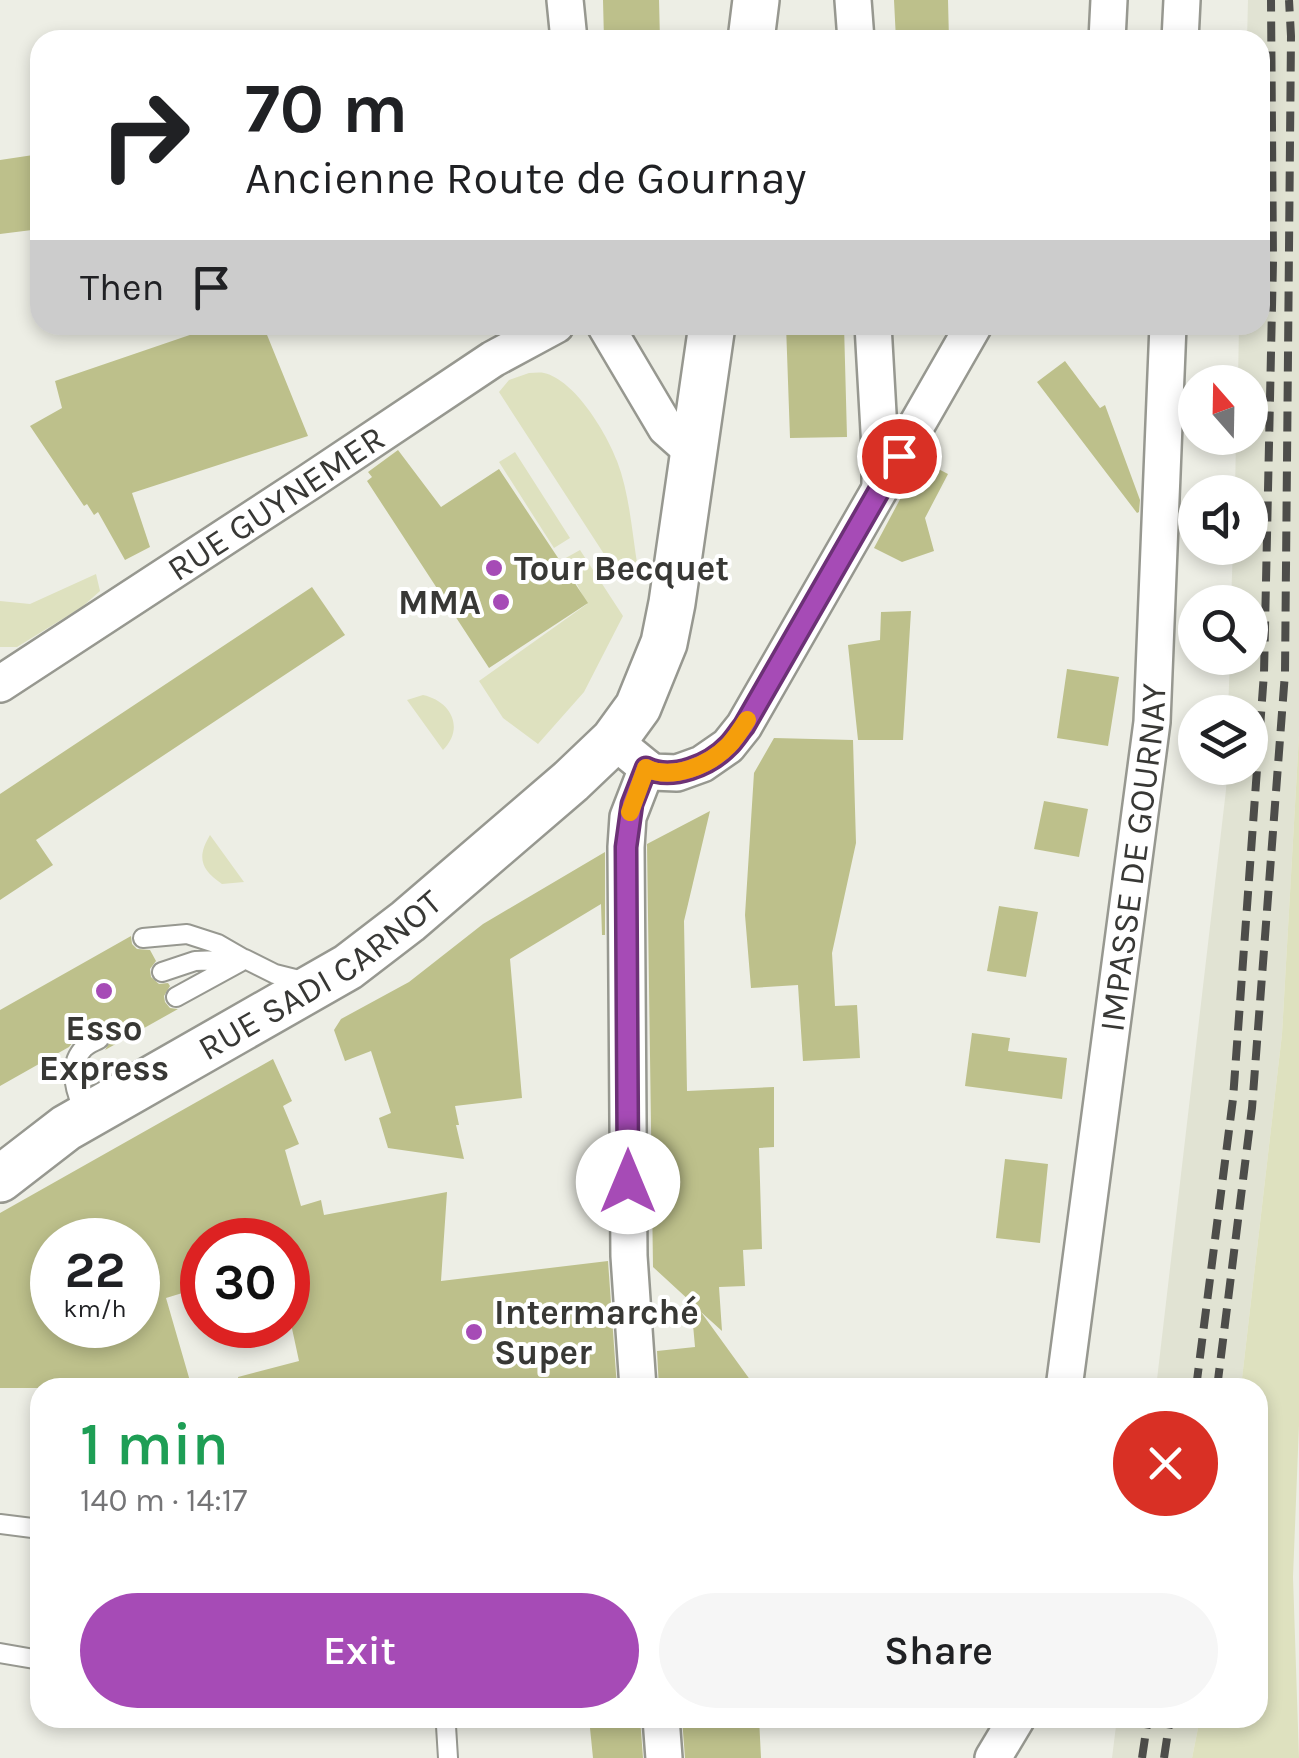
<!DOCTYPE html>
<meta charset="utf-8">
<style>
body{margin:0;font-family:Karla,sans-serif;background:#f6f6f6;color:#202124;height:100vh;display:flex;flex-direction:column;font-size:38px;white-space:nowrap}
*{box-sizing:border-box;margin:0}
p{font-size:32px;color:#757577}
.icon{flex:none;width:55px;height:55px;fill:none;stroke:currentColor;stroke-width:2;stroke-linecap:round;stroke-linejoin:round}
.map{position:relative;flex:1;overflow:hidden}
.sheet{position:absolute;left:30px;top:1378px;width:1238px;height:350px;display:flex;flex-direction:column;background:#fff;border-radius:30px;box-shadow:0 5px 15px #0003}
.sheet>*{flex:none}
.top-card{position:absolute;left:30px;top:30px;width:1240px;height:305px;border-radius:30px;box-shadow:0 5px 15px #0003;background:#fff;color:#202124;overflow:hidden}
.needle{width:65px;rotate:340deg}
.fabs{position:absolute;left:1178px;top:365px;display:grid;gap:20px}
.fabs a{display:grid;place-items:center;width:90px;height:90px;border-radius:50%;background:#fff;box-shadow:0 5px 15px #0003;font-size:50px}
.speed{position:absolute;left:30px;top:1218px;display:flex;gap:20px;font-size:50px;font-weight:700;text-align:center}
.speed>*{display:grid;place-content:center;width:130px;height:130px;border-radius:50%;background:#fff;box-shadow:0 5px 15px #0003;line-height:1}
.speed small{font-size:25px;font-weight:400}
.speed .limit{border:15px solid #d22;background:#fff;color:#111}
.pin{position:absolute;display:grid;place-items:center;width:85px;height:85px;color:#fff;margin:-42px;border:5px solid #fff;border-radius:50%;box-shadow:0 2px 10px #0007}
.me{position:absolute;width:110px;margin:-55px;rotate:0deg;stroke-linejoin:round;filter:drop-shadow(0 0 8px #0008)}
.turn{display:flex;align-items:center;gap:35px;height:210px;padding:0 50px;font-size:45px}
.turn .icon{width:130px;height:130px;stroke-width:2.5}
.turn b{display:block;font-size:70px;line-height:85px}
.then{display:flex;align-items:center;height:95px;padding:0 50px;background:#0003;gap:20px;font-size:38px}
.round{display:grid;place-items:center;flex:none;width:105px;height:105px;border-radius:52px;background:#f6f6f6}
.summary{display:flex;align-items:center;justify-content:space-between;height:170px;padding:0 50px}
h1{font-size:60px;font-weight:600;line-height:75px;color:#1e9e55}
.primary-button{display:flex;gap:20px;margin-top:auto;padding:20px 50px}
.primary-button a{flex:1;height:115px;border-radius:60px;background:#a64bb6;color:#fff;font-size:40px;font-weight:600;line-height:115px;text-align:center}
.primary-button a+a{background:#f6f6f6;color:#202124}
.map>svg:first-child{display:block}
.built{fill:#e1e3d3}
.green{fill:#dee1bf}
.building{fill:#bdc08b;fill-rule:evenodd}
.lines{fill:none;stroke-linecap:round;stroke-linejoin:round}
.service-casing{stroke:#979890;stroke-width:22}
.minor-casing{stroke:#979890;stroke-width:40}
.tertiary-casing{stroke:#979890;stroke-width:50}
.service{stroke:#fff;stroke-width:18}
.minor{stroke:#fff;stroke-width:35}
.tertiary{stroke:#fff;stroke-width:45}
.rail{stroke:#4d4d4a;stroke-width:8;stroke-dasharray:20 10;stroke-linecap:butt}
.route-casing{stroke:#6c3176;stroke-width:25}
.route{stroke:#a64bb6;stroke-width:18}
.slow{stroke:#f59e0b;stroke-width:18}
.poi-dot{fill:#a64bb6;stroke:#fff;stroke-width:4}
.labels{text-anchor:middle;stroke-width:8;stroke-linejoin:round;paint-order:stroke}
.street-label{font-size:35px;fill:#383835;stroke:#fff}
.poi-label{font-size:35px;font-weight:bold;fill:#383835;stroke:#fff;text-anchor:start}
</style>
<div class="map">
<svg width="1299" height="1758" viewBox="0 0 1299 1758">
<rect width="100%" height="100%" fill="#edeee5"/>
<path class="built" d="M1248,0H1299V735L1282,1034L1241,1387L1156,1388L1226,790L1227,768H1250V712H1228L1230,658H1250V602H1231L1233,548H1250V492H1235L1236,438H1250V382H1238L1239,325H1260V40H1247Z
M1117,1718H1200L1192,1758H1112Z"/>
<path class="green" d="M529,373C534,373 539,372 544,373C575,380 607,434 617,461C630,495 632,534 638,569L626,576L615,571L499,392L509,380Z
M515,452L570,538L554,548L499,462Z
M580,550L623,616L584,692L538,744L503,718L479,681L587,604L564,559Z
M96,574L100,591L82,607L17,647H0V601L30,604Z
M423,695C451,701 465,728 443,750L407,700Z
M1299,735V1425L1293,1577L1299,1758H1192L1200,1718H1258V1388L1241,1387L1282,1034Z
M210,835L244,882L222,884C200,869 197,857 210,835Z"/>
<path class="building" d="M603,0H659L660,40H604Z
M894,0H948L949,40H896Z
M40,154V229L0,234V160Z
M219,325H263L308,436L132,493L150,547L125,560L98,512L94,515L87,504L84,506L30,426L62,408L55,381Z
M786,325H844L847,437L790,438Z
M1065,361L1100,408L1105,405L1140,500L1139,512L1137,513L1037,382Z
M398,450L441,507L499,469L588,603L489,668L367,481L372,477L368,472Z
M921,460L948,474L925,518L934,551L902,562L874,548Z
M312,587L345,635L36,840L53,865L0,900V794Z
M911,611L903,740H858L848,645L880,640L881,612Z
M1067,669L1119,677L1108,746L1057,738Z
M774,738L853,740L856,843L832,953L835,1006L857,1005L860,1058L803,1061L798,985L751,988L745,915L754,773Z
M1044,801L1088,809L1079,857L1034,849Z
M710,811L684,921L687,1091L774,1087V1147L759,1148L762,1249L743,1250L745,1286L719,1287L722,1331L701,1312L756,1388H659L657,1351L695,1347L691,1302L653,1267L647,844Z
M605,852V935H602L601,904L510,959L522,1098L455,1106L459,1125H456L464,1159L388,1148L379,1118L391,1113L371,1051L345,1061L334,1030L341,1019L409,982L483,924Z
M999,906L1038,912L1026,977L987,971Z
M131,936L132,944L137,949L150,950L156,961L150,969L151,977L159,984L168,983L170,986L164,996L165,1002L170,1008L178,1009L105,1050L111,1040L109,1032L100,1027L93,1028L78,1036L69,1047L0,1086V1010Z
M972,1033L1010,1038L1008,1051L1067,1058L1062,1099L965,1086Z
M273,1059L292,1101L283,1106L299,1144L285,1150L301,1206L321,1200L324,1215L447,1192L441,1281L608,1261L617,1388H239L238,1377L299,1361L288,1310V1240H202V1287L166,1298L192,1388H0V1213ZM52,1240H138V1306L143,1325H52Z
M1005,1159L1048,1164L1040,1243L996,1238Z
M589,1718H640L643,1758H593Z
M682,1718H759L761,1758H685Z"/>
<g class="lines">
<defs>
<path id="service" d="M143,938L187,934L218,944L244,959
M162,972L195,961L245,959L275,974L307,982
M176,997L240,962
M87,1115C76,1096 66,1066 84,1048C88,1044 94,1042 99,1039
M0,1524L40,1529
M0,1653L40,1660
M446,1726L448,1758"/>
<g id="minor">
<path d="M565,0L569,40"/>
<path d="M853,0L856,40"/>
<path d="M1107,40L1109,0"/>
<path d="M1180,40L1182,0"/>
<path d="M605,325L666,428L693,452"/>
<path d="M873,325L880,449V488"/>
<path id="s1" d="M0,684L309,482L493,359L556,325"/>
<path d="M630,754L652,772L677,773L702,764L728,746L744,726L974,325"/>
<path d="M638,1388L629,1256L626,847L628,817L647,768"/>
<path id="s2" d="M1064,1388L1152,722L1168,325"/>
<path d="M661,1718L664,1758"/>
<path d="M993,1758L1017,1718"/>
</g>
<g id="tertiary">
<path d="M751,40L756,0"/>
<path id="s3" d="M0,1179L66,1128L348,967L408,921L571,781L614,740L638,707L664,643L672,603L712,325"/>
</g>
</defs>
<use href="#service" class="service-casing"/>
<use href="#minor" class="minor-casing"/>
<use href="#tertiary" class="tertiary-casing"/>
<use href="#service" class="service"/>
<use href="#minor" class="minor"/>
<use href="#tertiary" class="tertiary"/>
<path class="rail" d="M1196,1388L1233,1099L1264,673L1273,261L1271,0
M1217,1388L1252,1108L1285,673L1291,36L1289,0
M1142,1758L1148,1718
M1164,1758L1170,1718"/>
</g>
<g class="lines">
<defs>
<path id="route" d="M628,1182L626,847L632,804L646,768C672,781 710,765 729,745C734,740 739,732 744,726L899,456"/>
</defs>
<use href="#route" class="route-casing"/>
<use href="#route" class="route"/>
<path class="slow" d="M630,812L646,768C672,781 709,765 728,746C735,739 742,728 747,720"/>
</g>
<g class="poi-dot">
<circle cx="494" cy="568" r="10"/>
<circle cx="501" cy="602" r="10"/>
<circle cx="104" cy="991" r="10"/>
<circle cx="474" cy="1332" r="10"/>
</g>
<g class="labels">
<g class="street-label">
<text dy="12" stroke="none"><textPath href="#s1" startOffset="330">RUE GUYNEMER</textPath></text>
<text dy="12" stroke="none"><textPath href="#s2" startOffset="535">IMPASSE DE GOURNAY</textPath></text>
<text dy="12" stroke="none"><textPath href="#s3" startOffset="380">RUE SADI CARNOT</textPath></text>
</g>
<g class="poi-label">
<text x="514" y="580">Tour Becquet</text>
<text x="481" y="614" text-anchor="end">MMA</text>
<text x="104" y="1040" text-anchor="middle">Esso<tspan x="104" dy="40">Express</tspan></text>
<text x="494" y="1324">Intermarché<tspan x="494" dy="40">Super</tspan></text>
</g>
</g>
</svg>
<div class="fabs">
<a><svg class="needle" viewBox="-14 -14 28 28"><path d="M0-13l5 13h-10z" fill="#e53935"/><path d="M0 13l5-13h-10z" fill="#757577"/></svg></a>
<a><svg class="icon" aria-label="sound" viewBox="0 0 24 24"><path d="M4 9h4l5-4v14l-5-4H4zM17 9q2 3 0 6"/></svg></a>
<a><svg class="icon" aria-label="search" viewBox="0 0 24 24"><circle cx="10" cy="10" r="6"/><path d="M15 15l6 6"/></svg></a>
<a><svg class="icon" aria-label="layers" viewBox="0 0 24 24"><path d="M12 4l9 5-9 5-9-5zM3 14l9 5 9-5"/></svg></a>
</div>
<div class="speed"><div>22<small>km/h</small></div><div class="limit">30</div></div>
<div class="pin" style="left:899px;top:456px;background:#d93025"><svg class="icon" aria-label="arrive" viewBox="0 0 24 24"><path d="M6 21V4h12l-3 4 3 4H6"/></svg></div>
<svg class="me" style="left:628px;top:1182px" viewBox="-20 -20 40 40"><circle r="19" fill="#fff"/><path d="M0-13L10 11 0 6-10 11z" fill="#a64bb6"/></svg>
<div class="top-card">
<div class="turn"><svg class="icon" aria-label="right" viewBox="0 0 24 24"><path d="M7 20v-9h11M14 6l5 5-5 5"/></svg><div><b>70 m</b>Ancienne Route de Gournay</div></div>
<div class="then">Then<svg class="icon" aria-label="arrive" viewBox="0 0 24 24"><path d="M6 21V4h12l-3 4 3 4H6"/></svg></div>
</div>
<section class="sheet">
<div class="summary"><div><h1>1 min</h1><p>140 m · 14:17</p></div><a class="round" style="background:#d93025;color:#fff"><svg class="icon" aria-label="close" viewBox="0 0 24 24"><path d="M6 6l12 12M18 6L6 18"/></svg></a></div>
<div class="primary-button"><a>Exit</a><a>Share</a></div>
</section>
</div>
